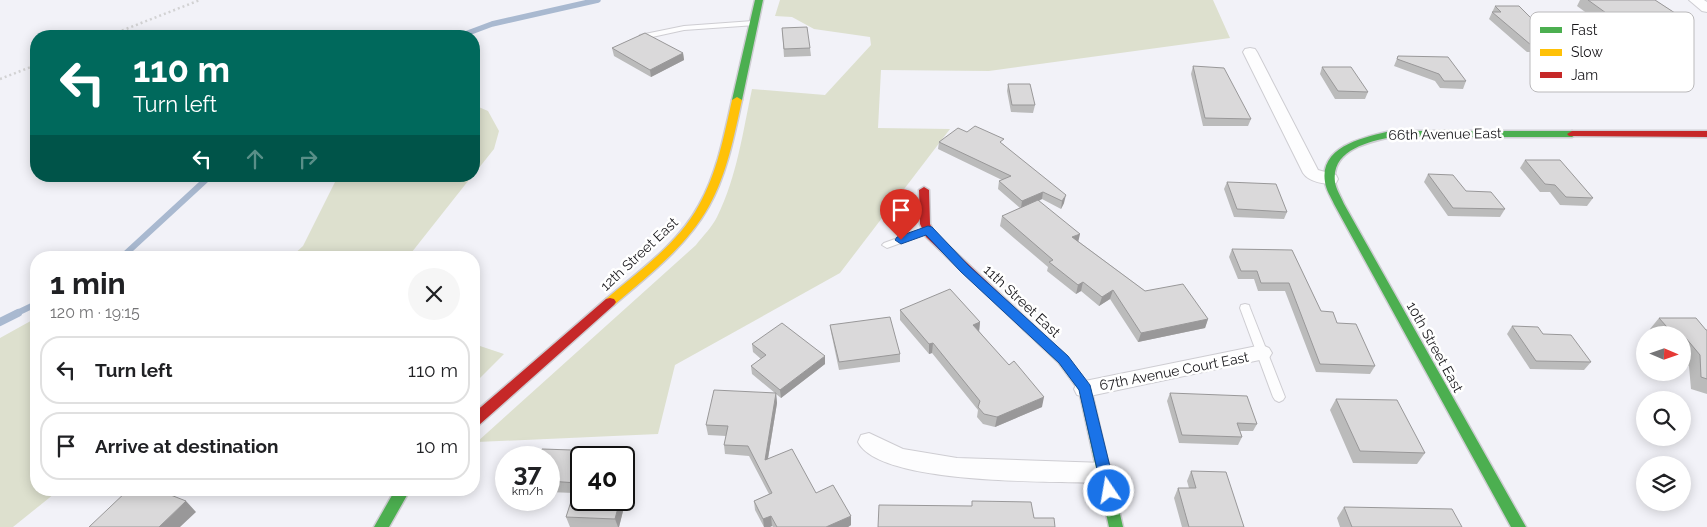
<!DOCTYPE html>
<meta charset="utf-8">
<style>
body{margin:0;font-family:Raleway,sans-serif;background:#f6f6f6;color:#202124;height:100vh;display:flex;flex-direction:column;font-size:19px;white-space:nowrap}
*{box-sizing:border-box;margin:0}
p{font-size:16px;color:#757577}
.icon{flex:none;width:28px;height:28px;fill:none;stroke:currentColor;stroke-width:2;stroke-linecap:round;stroke-linejoin:round}
.map{position:relative;flex:1;overflow:hidden}
.panel{position:absolute;left:30px;top:251px;width:450px;height:245px;display:flex;flex-direction:column;background:#fff;border-radius:20px;box-shadow:0 2px 12px #0003}
.panel>*{flex:none}
.banner{position:absolute;left:30px;top:30px;width:450px;height:152px;border-radius:20px;box-shadow:0 2px 12px #0003;background:#00695c;color:#fff;overflow:hidden}
.needle{width:32px;rotate:92deg}
.fabs{position:absolute;left:1636px;top:326px;display:grid;gap:10px}
.fabs a{display:grid;place-items:center;width:55px;height:55px;border-radius:50%;background:#fff;box-shadow:0 2px 12px #0003;font-size:25px}
.speed{position:absolute;left:495px;top:446px;display:flex;gap:10px;font-size:25px;font-weight:700;text-align:center}
.speed>*{display:grid;place-content:center;width:65px;height:65px;border-radius:50%;background:#fff;box-shadow:0 2px 12px #0003;line-height:1}
.speed small{font-size:12px;font-weight:400}
.speed .limit{border:2px solid #111;border-radius:8px;background:#fff;color:#111}
.pin{position:absolute;display:grid;place-items:center;width:42px;height:42px;color:#fff;margin:-51px -21px;border-radius:50% 50% 50% 0;rotate:-45deg;box-shadow:0 0 5px #0007}
.pin .icon{rotate:45deg}
.me{position:absolute;width:55px;margin:-28px;rotate:348deg;stroke-linejoin:round;filter:drop-shadow(0 0 4px #0008)}
.turn{display:flex;align-items:center;gap:18px;height:105px;padding:0 20px;font-size:22px}
.turn .icon{width:65px;height:65px;stroke-width:2.5}
.turn b{display:block;font-size:35px;line-height:42px}
.lanes{display:flex;align-items:center;height:48px;padding:0 20px;background:#0003;justify-content:center;gap:25px;direction:ltr}
.lanes .off{opacity:.35}
.round{display:grid;place-items:center;flex:none;width:52px;height:52px;border-radius:26px;background:#f6f6f6}
.summary{display:flex;align-items:center;justify-content:space-between;height:85px;padding:0 20px}
h1{font-size:30px;font-weight:700;line-height:38px}
ul{padding:0;list-style:none}
li{display:flex;align-items:center;gap:15px;height:68px;margin:0 10px 8px;padding:0 10px;border:2px solid #e0e0e0;border-radius:20px}
li div{flex:1}
li b{display:block;font-size:19px}
li em{font-style:normal}
.map>svg:first-child{display:block}
.green{fill:#dde0ce}
.lines{fill:none;stroke-linecap:round;stroke-linejoin:round}
.stream-far2{stroke:#a9b9d0;stroke-width:5.5}
.stream-far1{stroke:#a9b9d0;stroke-width:6}
.stream{stroke:#a9b9d0;stroke-width:8}
.lane-casing{stroke:#cecdd2;stroke-width:2}
.street-casing{stroke:#cecdd2;stroke-width:2}
.fast-casing{stroke:#cecdd2;stroke-width:3}
.slow-casing{stroke:#cecdd2;stroke-width:3}
.jam-casing{stroke:#cecdd2;stroke-width:3}
.path{stroke:#d2d2d3;stroke-width:2.5;stroke-dasharray:2 3;stroke-linecap:butt}
.lane{fill:#fdfdfe;fill-rule:evenodd}
.street{fill:#fdfdfe;fill-rule:evenodd}
.fast{fill:#4caf50;fill-rule:evenodd}
.slow{fill:#ffc107;fill-rule:evenodd}
.jam{fill:#c62828;fill-rule:evenodd}
.wall{fill:#bbb}
.shaded-wall{fill:#999899}
.building{fill:#dad9da;stroke:#999899}
.route{fill:#1a73e8;stroke:#114b97}
.labels{text-anchor:middle;stroke-width:5;stroke-linejoin:round;paint-order:stroke}
.street-label{font-size:14px;fill:#18171b;stroke:#fff}
.key{fill:#fff;stroke:#bab9bb;stroke-width:1}
.key-label{font-size:14px;fill:#18171b}
</style>
<div class="map">
<svg width="1707" height="527" viewBox="0 0 1707 527">
<rect width="100%" height="100%" fill="#f2f2f8"/>
<path class="green" d="M780,0H1213L1230,38L989,71L881,70L878,128L950,129L840,273L675,365L658,434L477,442L696,245C703,236 712,227 717,217C737,177 743,131 752,89L825,95L871,45L870,37L814,29L792,17L775,16Z
M474,105L488,111L499,131L494,149L474,174Z
M338,176H472L408,257H291L303,246Z
M36,318V490H59L13,527H0V338Z
M474,344L504,354L474,384Z"/>
<g class="lines">
<path class="stream-far2" d="M460,36L492,24L598,0"/>
<path class="stream-far1" d="M121,258L210,176
M15,314L36,304"/>
<path class="stream" d="M0,322L18,313"/>
<defs>
<path id="lane" d="M753,21L757,23L756,25L684,30L643,39L639,37L640,35L684,26Z
M928,227L931,228L933,230L931,232L887,248L882,245L884,243Z
M1245,304L1249,305L1250,308L1285,397L1283,400L1279,402L1275,400L1273,397L1240,308L1241,305Z"/>
<path id="street" d="M1689,0H1704L1707,2V12L1702,11Z
M1250,48L1255,49L1257,52L1318,170L1336,175L1338,179L1336,183C1325,185 1309,182 1303,173L1243,52L1245,49Z
M1262,345L1269,348L1272,353L1269,358L1085,397L1077,395L1074,389L1077,383L1085,381Z
M869,433L903,449L957,458L1105,463L1113,466L1117,473L1113,480L1105,483C1058,481 880,486 858,442L861,435Z"/>
<path id="fast" d="M755,0H763L742,100L737,103L732,100Z
M1391,131H1572L1577,134L1572,137H1391C1368,142 1331,150 1335,182C1336,189 1341,197 1344,204L1526,527H1511L1334,204C1331,197 1326,190 1325,182C1319,146 1365,137 1391,131Z
M1028,323L1032,324L1067,357L1091,389L1123,527H1109L1079,390L1059,363L1024,330L1022,327L1024,324Z
M395,490H410L389,527H374Z"/>
<path id="slow" d="M737,97L742,100C734,136 727,174 709,206C687,246 649,275 614,305H606L604,302L606,299C639,271 678,244 699,205C717,173 724,136 732,100Z"/>
<path id="jam" d="M1572,131H1707V137L1569,136L1567,134Z
M924,187L929,190L930,224L934,232L1032,324L1034,327L1032,330H1024L926,237L920,224L919,190Z
M610,298L614,299L616,302L614,305L479,425L474,426V413L606,299Z"/>
</defs>
<use href="#lane" class="lane-casing"/>
<use href="#street" class="street-casing"/>
<use href="#fast" class="fast-casing"/>
<use href="#slow" class="slow-casing"/>
<use href="#jam" class="jam-casing"/>
<path class="path" d="M108,36L200,0
M0,79L36,65"/>
<use href="#lane" class="lane"/>
<use href="#street" class="street"/>
<use href="#fast" class="fast"/>
<use href="#slow" class="slow"/>
<use href="#jam" class="jam"/>
</g>
<path class="wall" d="M1580,0H1655L1678,15L1671,26L1607,28L1577,6Z
M1495,6L1557,44L1552,52H1527L1489,19Z
M782,28L810,48L811,56L784,57Z
M612,48L683,53L684,60L651,77L614,56Z
M1398,56L1466,81L1463,89L1440,88L1435,81L1394,66Z
M1193,66L1251,119L1248,126H1203L1191,74Z
M1322,67L1368,92L1365,99H1335L1320,74Z
M1008,84L1035,105L1033,113L1011,112L1007,91Z
M967,132L1003,144L1064,203L1061,209L1042,199L1039,201L1078,241L1145,291L1208,319L1205,328L1138,342L1110,299L1099,306L1081,291L1076,294L1047,271L1048,267L1000,226L1002,216L1020,208L998,189L999,181L1002,180L938,149L939,142Z
M1525,160L1593,198L1587,206L1560,205L1550,192H1540L1520,168Z
M1428,174L1466,191L1505,209L1500,217L1448,216L1424,182Z
M1227,182L1287,212L1284,219L1234,217L1224,189Z
M1232,249L1292,250L1321,311L1337,323L1375,366L1370,374L1316,372L1285,291H1258L1254,279H1238L1229,257Z
M900,310L980,322L979,331L1042,407L995,427L983,424L977,417L978,410L932,353L929,354L900,320Z
M1659,318L1707,330V394L1691,389L1689,366L1682,358V335H1655L1650,329Z
M830,325L900,354V362L839,370L831,332Z
M1512,326L1543,334L1591,362L1584,370L1530,369L1507,334Z
M752,344L825,364L781,398L776,394L777,403L768,459L816,493L851,525L848,527H773L772,526L770,527H764L755,510L754,501L769,494L749,456L725,454L724,445L726,436L708,435L706,425L775,393L752,374L751,366L761,359L753,352Z
M1170,393L1257,424L1253,431H1240L1242,437L1238,445L1179,443L1167,401Z
M1336,399L1425,453L1417,464L1353,463L1330,410Z
M549,458L635,463L619,527H570L566,517L574,493L549,492Z
M1191,471L1244,527H1182L1174,498L1178,488H1189L1187,481Z
M1344,507L1462,527H1340L1337,518Z"/>
<path class="shaded-wall" d="M683,53L684,60L651,77L650,70Z
M1043,192L1042,199L1021,208L1022,201Z
M1066,195L1064,203L1061,209L1062,201Z
M1080,234L1078,243L1072,237Z
M1083,282L1081,291L1076,294L1078,285Z
M1113,290L1110,299L1099,306L1102,297Z
M1208,319L1205,328L1138,342L1141,333Z
M980,322L979,332L973,325Z
M933,343L932,353L929,354V344Z
M825,356V364L781,398L780,390Z
M776,393L777,403L766,470L765,460Z
M1044,397L1042,407L995,427L997,417Z
M632,452L635,463L619,527H618L615,519L620,500H624V485Z
M186,501L196,512L180,527H159Z
M771,516L772,526L770,527H764L763,519Z
M851,516V525L848,527H826Z"/>
<path class="building" d="M1588,0H1655L1678,15L1613,18Z
M1495,6H1519L1557,44L1531,45L1492,12H1501Z
M807,27L810,48L784,49L782,28Z
M645,33L683,53L650,70L612,48Z
M1398,56L1448,57L1466,81H1444L1439,74L1397,59Z
M1193,66L1224,68L1251,119L1205,118Z
M1322,67H1351L1368,92L1338,91Z
M1008,84H1030L1035,105H1012Z
M975,126L1004,139L1000,142L1066,195L1062,201L1043,192L1022,201L999,181L1011,176L939,142L958,128L967,132Z
M1525,160H1560L1593,198L1566,197L1555,185L1545,184Z
M1428,174L1453,175L1466,191L1491,192L1505,209L1453,208Z
M1227,182L1276,184L1287,212L1237,209Z
M1038,200L1080,234L1072,237L1145,291L1183,284L1208,319L1141,333L1113,290L1102,297L1083,282L1078,285L1049,262L1053,260L1002,216Z
M1232,249L1292,250L1321,311L1333,312L1337,323L1356,324L1375,366L1320,364L1289,283H1261L1257,271H1241Z
M950,289L980,322L973,325L1009,365L1014,361L1044,397L997,417L984,414L978,407L980,401L933,343L929,344L900,310Z
M890,317L900,354L839,362L830,325Z
M1659,318H1696L1706,330H1707V379L1701,377L1700,355L1685,337H1682V335H1674Z
M782,323L825,356L780,390L751,366L766,355L752,344Z
M1512,326L1538,327L1543,334L1571,335L1591,362L1536,361Z
M714,390L776,393L765,460L792,449L816,493L833,485L851,516L826,527H777L771,516L763,519L754,501L772,493L748,446L724,445L728,426L706,425Z
M1170,393L1247,396L1257,424L1237,423L1242,437L1182,435Z
M1336,399L1397,400L1425,453L1360,451Z
M542,449L632,452L624,485V458H581V500H620L615,519L566,517L577,483L549,481V458H539Z
M1191,471L1226,472L1244,527H1189L1178,488H1196Z
M128,490H158L186,501L159,527H89Z
M972,501L1031,502L1034,518H1054L1055,527H878L879,505L972,506Z
M1344,507L1452,509L1462,527H1352Z"/>
<path class="route" d="M928,226L932,227L969,266L1068,356L1090,385L1116,491L1114,495L1109,497L1104,495L1102,491L1079,390L1059,363L961,272L926,235L901,244L895,240L897,237Z"/>
<g class="labels">
<g class="street-label">
<text transform="translate(1445 134) rotate(-1)" y="5">66th Avenue East</text>
<text transform="translate(639 254) rotate(-43)" y="5">12th Street East</text>
<text transform="translate(1022 301) rotate(43)" y="5">11th Street East</text>
<text transform="translate(1435 347) rotate(61)" y="5">10th Street East</text>
<text transform="translate(1174 371) rotate(-11)" y="5">67th Avenue Court East</text>
</g>
</g>
<rect x="1530" y="12" width="164" height="80" rx="8" class="key"/>
<rect x="1540" y="27" width="22" height="6" fill="#4caf50"/>
<rect x="1540" y="49" width="22" height="7" fill="#ffc107"/>
<rect x="1540" y="72" width="22" height="6" fill="#c62828"/>
<g class="key-label">
<text x="1571" y="35">Fast</text>
<text x="1571" y="57">Slow</text>
<text x="1571" y="80">Jam</text>
</g>
</svg>
<div class="fabs">
<a><svg class="needle" viewBox="-14 -14 28 28"><path d="M0-13l5 13h-10z" fill="#e53935"/><path d="M0 13l5-13h-10z" fill="#757577"/></svg></a>
<a><svg class="icon" aria-label="search" viewBox="0 0 24 24"><circle cx="10" cy="10" r="6"/><path d="M15 15l6 6"/></svg></a>
<a><svg class="icon" aria-label="layers" viewBox="0 0 24 24"><path d="M12 4l9 5-9 5-9-5zM3 14l9 5 9-5"/></svg></a>
</div>
<div class="speed"><div>37<small>km/h</small></div><div class="limit">40</div></div>
<div class="pin" style="left:901px;top:240px;background:#d93025"><svg class="icon" aria-label="arrive" viewBox="0 0 24 24"><path d="M6 21V4h12l-3 4 3 4H6"/></svg></div>
<svg class="me" style="left:1109px;top:491px" viewBox="-20 -20 40 40"><circle r="17" fill="#1a73e8" stroke="#fff" stroke-width="3"/><path d="M0-11L8 9 0 5-8 9z" fill="#fff"/></svg>
<div class="banner">
<div class="turn"><svg class="icon" aria-label="left" viewBox="0 0 24 24"><path d="M17 20v-9H6M10 6l-5 5 5 5"/></svg><div><b>110 m</b>Turn left</div></div>
<div class="lanes"><svg class="icon" aria-label="left" viewBox="0 0 24 24"><path d="M17 20v-9H6M10 6l-5 5 5 5"/></svg><svg class="icon off" aria-label="ahead" viewBox="0 0 24 24"><path d="M12 20V5M6 11l6-6 6 6"/></svg><svg class="icon off" aria-label="right" viewBox="0 0 24 24"><path d="M7 20v-9h11M14 6l5 5-5 5"/></svg></div>
</div>
<section class="panel">
<div class="summary"><div><h1>1 min</h1><p>120 m · 19:15</p></div><a class="round"><svg class="icon" aria-label="close" viewBox="0 0 24 24"><path d="M6 6l12 12M18 6L6 18"/></svg></a></div>
<ul>
<li><svg class="icon" aria-label="left" viewBox="0 0 24 24"><path d="M17 20v-9H6M10 6l-5 5 5 5"/></svg><div><b>Turn left</b></div><em>110 m</em></li>
<li><svg class="icon" aria-label="arrive" viewBox="0 0 24 24"><path d="M6 21V4h12l-3 4 3 4H6"/></svg><div><b>Arrive at destination</b></div><em>10 m</em></li>
</ul>
</section>
</div>
